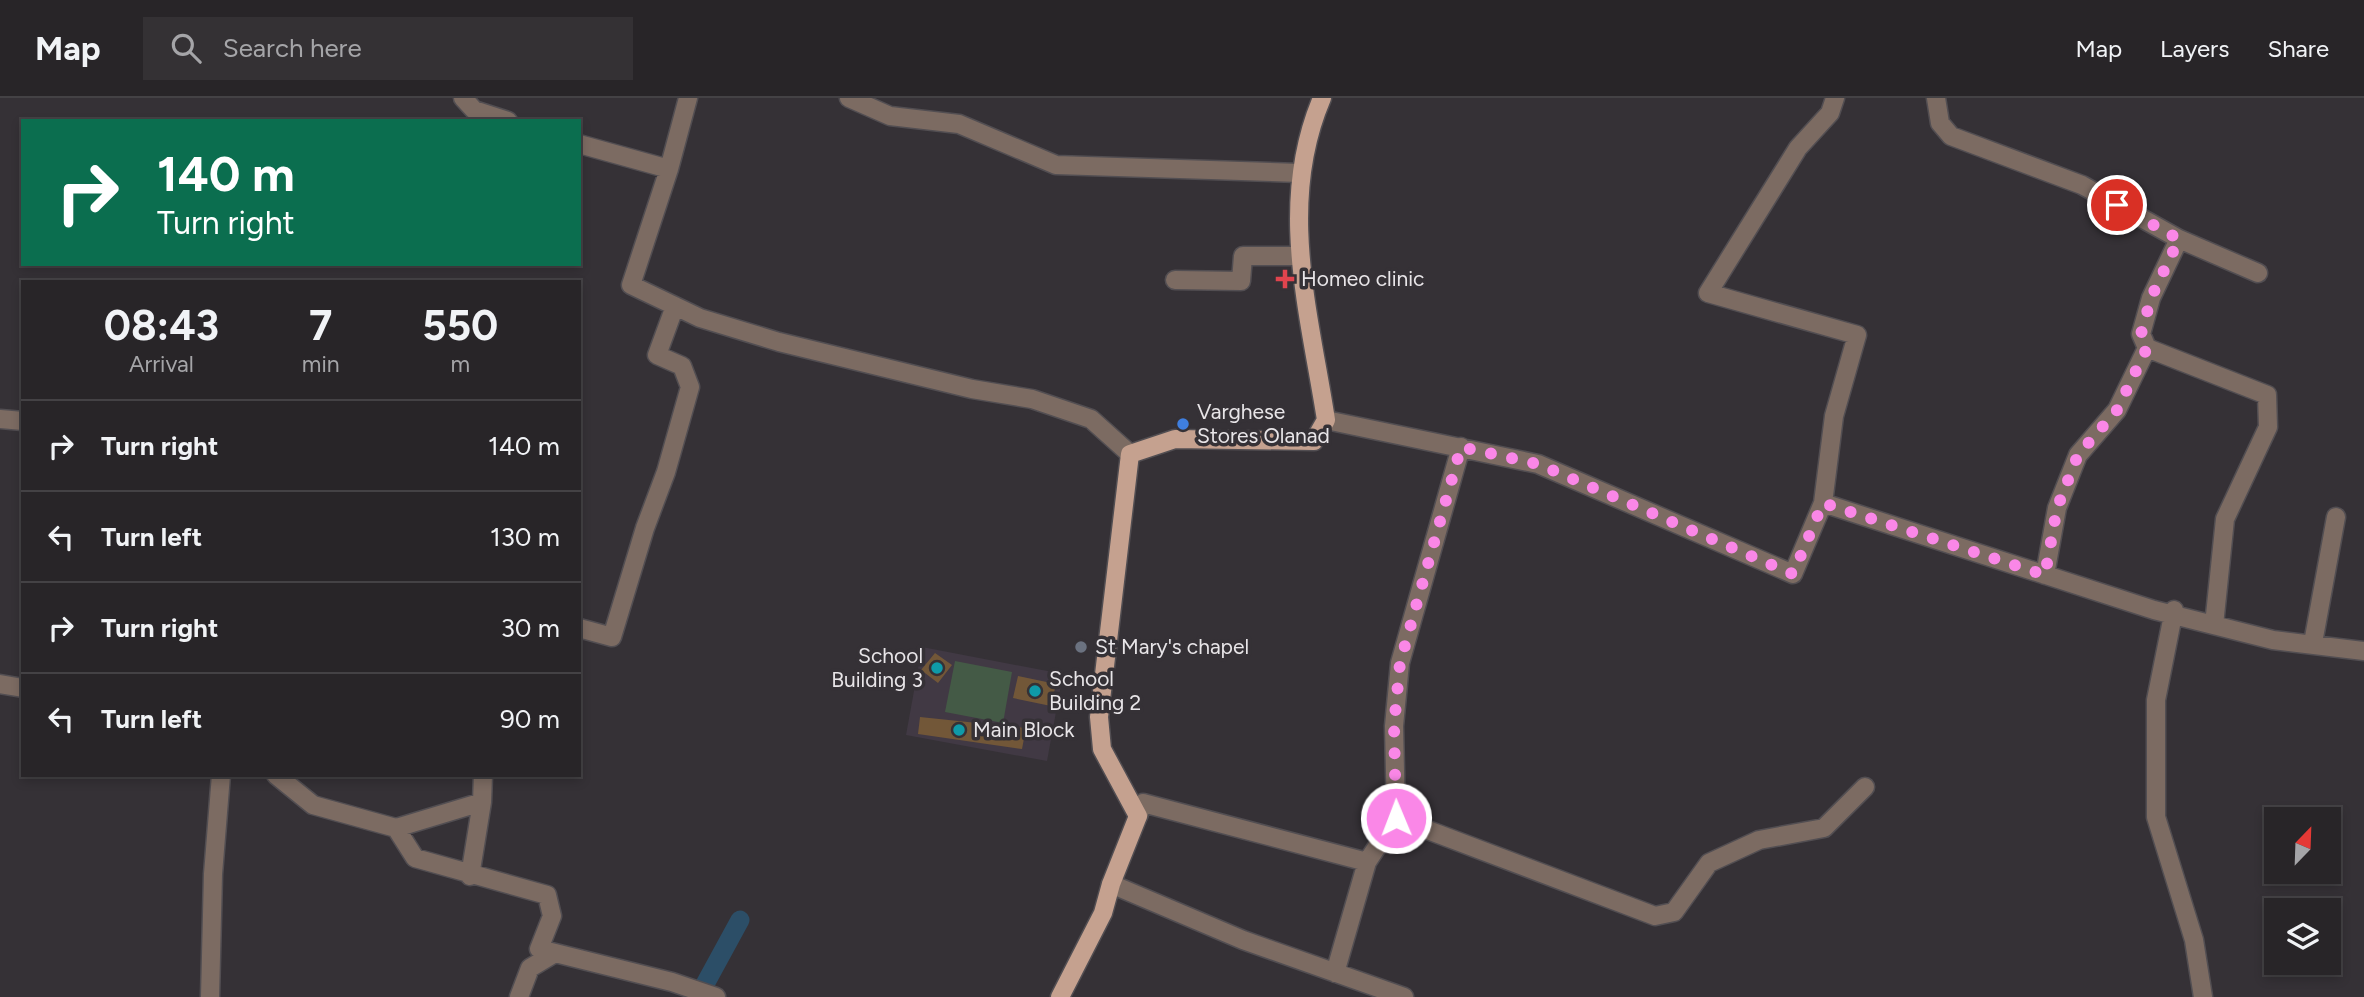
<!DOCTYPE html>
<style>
body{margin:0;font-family:Figtree,sans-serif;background:#343134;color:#f1f3f6;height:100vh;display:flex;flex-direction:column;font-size:26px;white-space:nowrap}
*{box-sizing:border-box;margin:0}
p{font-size:23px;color:#a5a5a8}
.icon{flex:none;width:38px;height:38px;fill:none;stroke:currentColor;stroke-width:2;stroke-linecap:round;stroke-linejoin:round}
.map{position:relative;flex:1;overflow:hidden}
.side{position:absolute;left:21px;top:182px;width:560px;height:497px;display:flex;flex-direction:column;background:#282528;border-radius:0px;box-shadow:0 4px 10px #0003,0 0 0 2px #444245}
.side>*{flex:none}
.hud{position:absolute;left:21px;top:21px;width:560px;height:147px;border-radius:0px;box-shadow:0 4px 10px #0003,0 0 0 2px #444245;background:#0b6e4f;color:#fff;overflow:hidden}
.needle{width:46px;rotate:23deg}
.controls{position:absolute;left:2264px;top:709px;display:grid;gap:14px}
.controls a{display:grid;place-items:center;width:77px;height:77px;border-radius:0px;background:#282528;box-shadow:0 4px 10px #0003,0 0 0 2px #444245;font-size:35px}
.pin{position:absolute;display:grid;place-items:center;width:60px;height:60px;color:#fff;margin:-30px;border:4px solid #fff;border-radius:50%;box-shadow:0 2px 7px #0007}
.me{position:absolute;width:77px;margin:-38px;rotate:359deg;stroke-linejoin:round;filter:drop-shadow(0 0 5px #0008)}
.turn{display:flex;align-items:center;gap:24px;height:147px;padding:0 21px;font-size:32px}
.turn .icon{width:91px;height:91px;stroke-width:2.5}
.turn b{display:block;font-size:49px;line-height:60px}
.eta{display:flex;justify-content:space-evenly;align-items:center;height:119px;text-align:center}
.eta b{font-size:42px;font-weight:700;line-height:49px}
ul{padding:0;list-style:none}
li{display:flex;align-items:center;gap:21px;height:91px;padding:0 21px;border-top:2px solid #444245}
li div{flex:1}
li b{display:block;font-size:26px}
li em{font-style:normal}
header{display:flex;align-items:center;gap:42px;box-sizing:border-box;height:98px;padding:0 35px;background:#282528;border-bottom:2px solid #444245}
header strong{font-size:33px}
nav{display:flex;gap:38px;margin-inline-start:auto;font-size:24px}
.search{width:490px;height:63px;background:#343134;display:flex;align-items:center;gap:18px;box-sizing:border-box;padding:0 24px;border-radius:0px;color:#a5a5a8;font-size:26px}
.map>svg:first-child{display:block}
.built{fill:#413944}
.green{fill:#445a46}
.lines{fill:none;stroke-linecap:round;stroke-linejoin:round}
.canal{stroke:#2c4e67;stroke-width:19}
.building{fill:#725738}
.minor-casing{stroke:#524e52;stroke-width:21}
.major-casing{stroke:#524e52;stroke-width:21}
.minor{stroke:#7c6b62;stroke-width:18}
.major{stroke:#c5a18f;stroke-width:18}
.route{stroke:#fa87e7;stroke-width:12;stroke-dasharray:0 21.6}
.health-dot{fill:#e0444e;stroke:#353136;stroke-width:2.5}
.shop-dot{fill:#3f7fe0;stroke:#353136;stroke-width:2.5}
.worship-dot{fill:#6b7280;stroke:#353136;stroke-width:2.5}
.culture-dot{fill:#0f9aa8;stroke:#353136;stroke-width:2.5}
.labels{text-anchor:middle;stroke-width:7;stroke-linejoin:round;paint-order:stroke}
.poi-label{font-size:21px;fill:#e8e5e8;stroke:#353136;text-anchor:start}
</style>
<header>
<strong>Map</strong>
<div class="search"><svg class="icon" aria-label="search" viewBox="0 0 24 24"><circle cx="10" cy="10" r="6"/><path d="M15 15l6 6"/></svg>Search here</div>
<nav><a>Map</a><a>Layers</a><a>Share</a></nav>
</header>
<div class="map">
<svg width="2364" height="899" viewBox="0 0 2364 899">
<rect width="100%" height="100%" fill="#353136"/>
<path class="built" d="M922,549L1063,576L1047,663L906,637Z"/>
<path class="green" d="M955,563L1012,574L1003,625L945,614Z"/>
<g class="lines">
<path class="canal" d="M698,899L740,822"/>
</g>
<path class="building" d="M935,555L952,567L938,585L921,572Z
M1018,578L1056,586L1051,608L1013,600Z
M920,619L1026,630L1022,651L918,636Z"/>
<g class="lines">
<defs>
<path id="minor" d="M463,0L474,12L508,23
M849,0L890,18L959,26L1056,67L1299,75
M1936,0L1940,25L1951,38L2082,87L2179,141L2151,200L2141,236L2147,250L2267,297L2268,329L2225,421L2214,527
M579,46L669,71L631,187L700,220L779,244L972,291L1032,301L1091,321L1130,356
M669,71L688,0
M2179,141L2258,175
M1175,182L1241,183L1243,158H1300
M0,321L23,323
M1326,322L1538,366L1793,476L1823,405L2154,512L2273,542L2364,553
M1823,405L1834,318L1857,237L1708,195L1798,50L1830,15L1835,0
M2045,477L2057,410L2078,357L2117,312L2147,250
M2174,512L2156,602V719L2194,842L2203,899
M579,530L612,539L645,430L666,374L690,289L682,268L657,257L675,208
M2313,545L2336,419
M0,586L23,590
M276,677L313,707L396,730L415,760L547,797L552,818L539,851L672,884L716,899
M1138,718L1143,705L1367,764
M1396,720L1655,818L1674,814L1709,765L1759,742L1824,730L1865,689
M396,730L482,704L483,677
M470,778L482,704
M1111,786L1243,842L1404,899
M1335,875L1367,764L1396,720L1394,628L1400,565L1461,349
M210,899L213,776L221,677
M519,899L530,870L555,855"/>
<path id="major" d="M1060,899L1103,815L1111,786L1138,718L1102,651L1099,619L1130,356L1175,341L1314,343L1326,322C1309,213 1277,105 1322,0"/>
</defs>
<use href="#minor" class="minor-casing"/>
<use href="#major" class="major-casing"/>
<use href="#minor" class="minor"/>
<use href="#major" class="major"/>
</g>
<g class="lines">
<path class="route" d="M1396,720L1394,628L1400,565L1461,349L1538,366L1793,476L1823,405L2045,477L2057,410L2078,357L2117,312L2147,250L2141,236L2151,200L2179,141L2117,107"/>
</g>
<path class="health-dot" d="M1281.5 170.5h7v7h7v7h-7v7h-7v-7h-7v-7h7z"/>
<circle class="shop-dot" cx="1183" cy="326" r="7"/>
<circle class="worship-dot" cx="1081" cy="549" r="7"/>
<g class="culture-dot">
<circle cx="937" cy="570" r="7"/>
<circle cx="1035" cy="593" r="7"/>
<circle cx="959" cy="632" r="7"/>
</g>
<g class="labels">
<g class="poi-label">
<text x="1301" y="188">Homeo clinic</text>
<text x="1197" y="321">Varghese<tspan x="1197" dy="24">Stores Olanad</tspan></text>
<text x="1095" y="556">St Mary's chapel</text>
<text x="923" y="565" text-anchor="end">School<tspan x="923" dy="24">Building 3</tspan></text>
<text x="1049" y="588">School<tspan x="1049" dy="24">Building 2</tspan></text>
<text x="973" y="639">Main Block</text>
</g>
</g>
</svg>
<div class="controls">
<a><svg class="needle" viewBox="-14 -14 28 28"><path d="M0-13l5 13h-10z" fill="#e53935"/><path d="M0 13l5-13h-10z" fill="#a5a5a8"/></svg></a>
<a><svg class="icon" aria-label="layers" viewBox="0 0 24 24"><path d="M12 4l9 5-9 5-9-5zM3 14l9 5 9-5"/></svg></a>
</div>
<div class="pin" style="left:2117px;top:107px;background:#d93025"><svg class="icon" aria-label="arrive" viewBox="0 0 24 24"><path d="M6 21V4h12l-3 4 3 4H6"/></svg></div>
<svg class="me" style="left:1396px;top:720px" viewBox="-20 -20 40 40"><circle r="17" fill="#fa87e7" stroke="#fff" stroke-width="3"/><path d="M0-11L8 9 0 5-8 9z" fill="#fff"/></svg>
<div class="hud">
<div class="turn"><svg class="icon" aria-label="right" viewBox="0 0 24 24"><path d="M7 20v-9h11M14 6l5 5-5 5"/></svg><div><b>140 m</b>Turn right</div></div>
</div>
<section class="side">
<div class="eta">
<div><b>08:43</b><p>Arrival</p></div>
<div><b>7</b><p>min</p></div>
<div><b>550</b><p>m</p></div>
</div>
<ul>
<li><svg class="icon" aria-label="right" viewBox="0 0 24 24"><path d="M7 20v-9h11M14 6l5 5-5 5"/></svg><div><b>Turn right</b></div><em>140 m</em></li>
<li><svg class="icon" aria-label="left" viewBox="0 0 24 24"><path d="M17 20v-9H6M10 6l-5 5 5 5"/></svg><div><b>Turn left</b></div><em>130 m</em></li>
<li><svg class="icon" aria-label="right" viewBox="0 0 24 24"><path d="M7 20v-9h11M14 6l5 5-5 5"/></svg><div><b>Turn right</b></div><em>30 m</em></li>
<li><svg class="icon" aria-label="left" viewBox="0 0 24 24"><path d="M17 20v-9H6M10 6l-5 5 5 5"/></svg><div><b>Turn left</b></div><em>90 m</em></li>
</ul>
</section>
</div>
